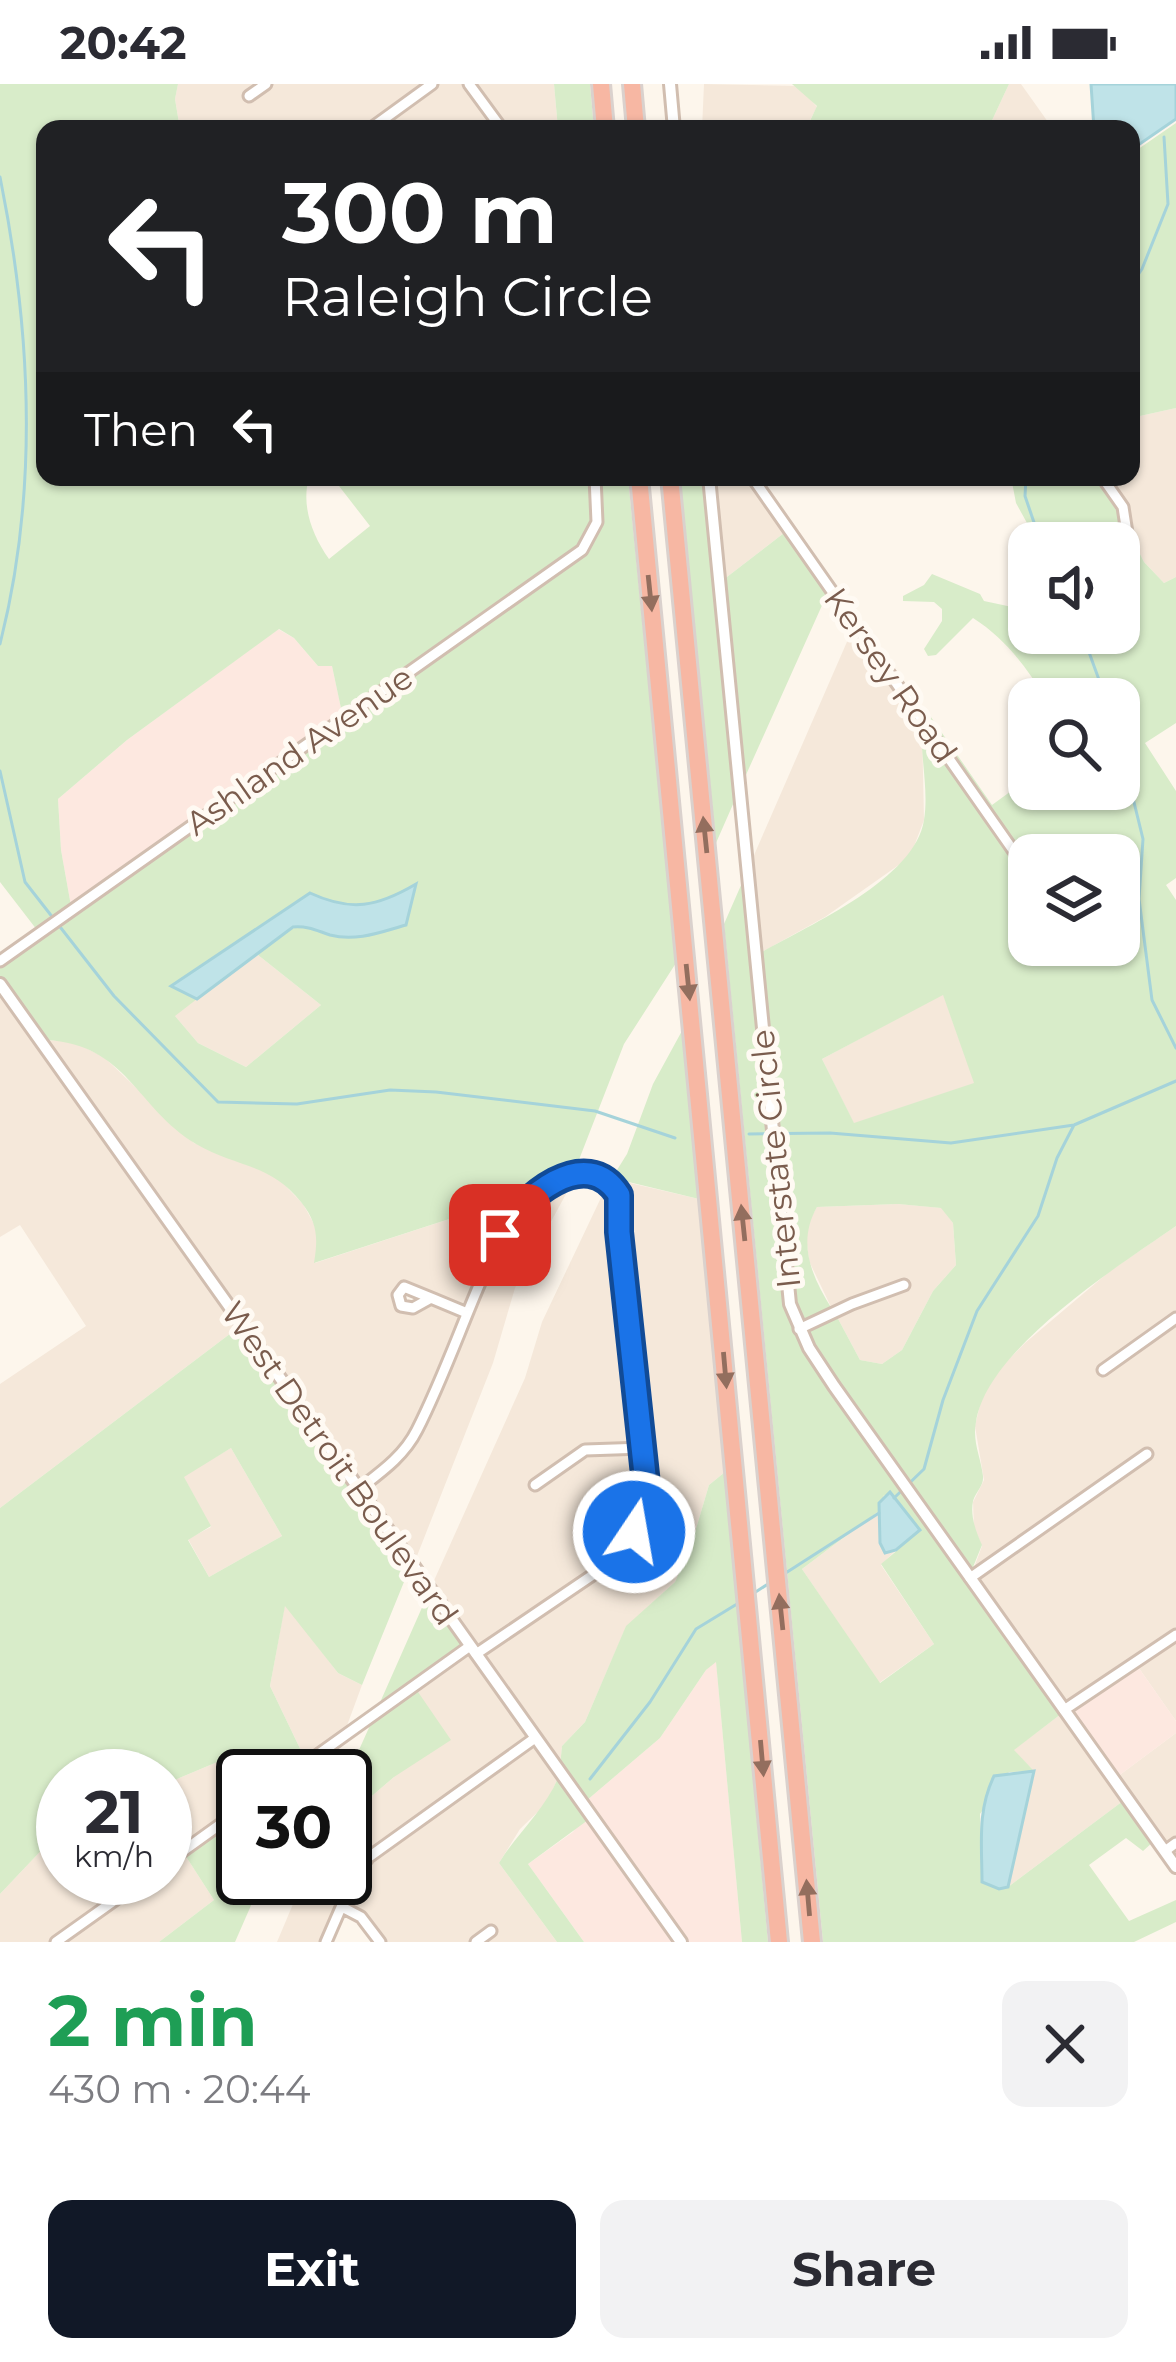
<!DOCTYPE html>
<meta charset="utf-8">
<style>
body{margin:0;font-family:Montserrat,sans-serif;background:#f2f2f3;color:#2b2b33;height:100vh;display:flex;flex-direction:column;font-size:45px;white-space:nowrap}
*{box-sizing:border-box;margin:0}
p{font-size:39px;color:#7c7c81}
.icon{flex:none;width:66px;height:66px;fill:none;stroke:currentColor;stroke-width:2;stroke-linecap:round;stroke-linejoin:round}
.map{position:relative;height:1858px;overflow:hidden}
.drawer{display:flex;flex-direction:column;background:#fff;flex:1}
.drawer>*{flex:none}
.guide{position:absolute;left:36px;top:36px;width:1104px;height:366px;border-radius:24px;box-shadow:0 3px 9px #0004;background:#202124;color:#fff;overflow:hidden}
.controls{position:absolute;left:1008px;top:438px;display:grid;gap:24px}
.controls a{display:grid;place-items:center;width:132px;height:132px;border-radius:24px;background:#fff;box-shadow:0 3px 9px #0004;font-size:60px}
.speed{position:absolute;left:36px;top:1665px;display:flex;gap:24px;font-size:60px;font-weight:700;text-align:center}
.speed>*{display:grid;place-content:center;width:156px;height:156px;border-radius:50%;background:#fff;box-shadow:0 3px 9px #0004;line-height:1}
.speed small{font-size:30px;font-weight:400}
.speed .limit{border:6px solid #111;border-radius:18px;background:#fff;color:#111}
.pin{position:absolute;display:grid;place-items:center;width:102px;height:102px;color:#fff;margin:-51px;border-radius:24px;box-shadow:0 6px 18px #0006}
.me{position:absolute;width:132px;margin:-66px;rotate:12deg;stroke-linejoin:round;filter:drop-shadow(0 0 9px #0008)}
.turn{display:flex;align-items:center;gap:42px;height:252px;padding:0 48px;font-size:54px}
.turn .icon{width:156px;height:156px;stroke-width:2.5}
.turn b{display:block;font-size:84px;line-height:102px}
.then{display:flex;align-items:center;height:114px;padding:0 48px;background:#0003;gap:24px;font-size:45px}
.round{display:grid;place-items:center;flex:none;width:126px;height:126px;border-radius:24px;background:#f2f2f3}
.headline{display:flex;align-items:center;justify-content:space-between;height:204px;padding:0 48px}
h1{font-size:72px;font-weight:700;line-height:90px;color:#1e9e55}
.button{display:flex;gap:24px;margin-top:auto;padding:24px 48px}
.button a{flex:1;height:138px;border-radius:24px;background:#111827;color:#fff;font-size:48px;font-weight:700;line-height:138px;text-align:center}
.button a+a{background:#f2f2f3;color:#2b2b33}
.status{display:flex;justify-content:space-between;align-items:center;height:84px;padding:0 60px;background:#fff;direction:ltr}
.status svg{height:33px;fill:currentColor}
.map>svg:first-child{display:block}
.residential{fill:#f5e8da}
.commercial{fill:#fde8e0}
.green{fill:#d8ecc9;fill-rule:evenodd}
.water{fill:#bfe3e8;stroke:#a5d3da;stroke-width:3}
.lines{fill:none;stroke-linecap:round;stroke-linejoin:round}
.stream{stroke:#a5d3da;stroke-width:3}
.minor-casing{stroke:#d1beb0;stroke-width:15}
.tertiary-casing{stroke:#d1beb0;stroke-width:16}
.motorway-casing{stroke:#dad1cd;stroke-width:22}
.minor{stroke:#fff;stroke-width:9}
.tertiary{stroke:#fff;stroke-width:10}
.motorway{stroke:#f7b7a3;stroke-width:16}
.oneway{fill:#936e5e}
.route-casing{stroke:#114b97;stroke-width:30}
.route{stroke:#1a73e8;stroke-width:21}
.labels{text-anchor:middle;stroke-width:10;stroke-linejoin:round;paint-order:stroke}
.street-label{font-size:33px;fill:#7a5c4d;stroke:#fffaf3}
</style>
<div class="status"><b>20:42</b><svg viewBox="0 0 49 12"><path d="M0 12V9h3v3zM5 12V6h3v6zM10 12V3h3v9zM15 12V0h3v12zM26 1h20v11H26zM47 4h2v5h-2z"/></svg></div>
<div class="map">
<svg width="1176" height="1858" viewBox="0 0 1176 1858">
<rect width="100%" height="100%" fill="#fdf6ec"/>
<path class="residential" d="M178,0H259L244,11L248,17L273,0H426L363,45H180L175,15Z
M438,0H464L496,45H376Z
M475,0H554L558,45H507Z
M704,0L799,2L817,23L809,38L815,45H702Z
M1009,0H1021L1053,45H988Z
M1176,324V493L1164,499L1144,478L1134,458L1126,420L1107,393H1131V334Z
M713,393H747L784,449L723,496Z
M853,544L922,642L924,736L910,773L825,833L762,868L751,778Z
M258,871L321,921L246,983L198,959L174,931Z
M0,907L239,1243L0,1424V1300L86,1242L20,1141L0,1153Z
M943,910L975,1000L854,1040L822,975Z
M46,956L75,958L105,974L194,1059L274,1090L303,1120L319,1149L315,1179L480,1125L563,1089L510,1130L465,1224L414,1200L404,1199L396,1205L394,1216L399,1225L414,1228L431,1219L462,1232L406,1357L360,1399Z
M569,1095L566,1110L515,1204L493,1279L415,1477L364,1406L401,1375L509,1144L530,1121Z
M613,1095L699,1115L725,1388L709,1401L690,1465L675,1498L626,1543L585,1638L562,1662L560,1682L482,1571L602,1489L637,1450L648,1423V1361L623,1147L625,1117Z
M607,1101L617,1119L614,1149L639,1360L584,1362L529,1401L535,1406L586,1369L640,1368L642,1407L636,1436L616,1466L598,1483L477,1564L432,1501L525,1294L542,1238Z
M898,1120L942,1124L953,1139L956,1181L933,1207L902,1266L882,1280L860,1276L836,1231L908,1204V1197L879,1204L832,1225L809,1177L805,1144L817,1123Z
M1176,1142V1230L1097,1286L1102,1291L1176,1239V1546L1065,1621L976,1495L1152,1370L1148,1365L972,1489L982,1462L974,1444L973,1418L984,1396L975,1342L982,1312L999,1285L1025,1259L1110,1187Z
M231,1364L282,1452L209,1493L188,1455L211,1443L183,1392Z
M879,1427L885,1468L896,1466L881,1481L934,1560L879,1599L802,1485Z
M285,1520L338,1589L362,1601L345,1647L305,1675L270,1602Z
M1176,1555V1637L1136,1580Z
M470,1570L529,1653L366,1770L353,1788L322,1858H277L304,1794H345V1735L394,1693L416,1605Z
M1061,1630L1123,1717L1008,1803L1034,1687L1013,1666Z
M1176,1649V1755L1166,1762L1117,1693Z
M533,1660L557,1696L547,1719L520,1745L499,1779L557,1858H482L497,1848L493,1842L469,1858H385L364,1830L347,1820L360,1790L371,1775Z
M234,1671L245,1692L243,1720L165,1776V1700Z
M63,1749V1794H139L50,1858H0V1810L53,1754Z
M185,1771L214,1816L159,1858H63L152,1794H165V1785Z"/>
<path class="commercial" d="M278,545L294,554L318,582H332L342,629L71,822L61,766L58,715L127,656Z
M716,1577L742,1858H686L586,1717L660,1654L706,1586Z
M1136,1580L1176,1637V1649L1117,1693L1070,1627Z
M579,1723L676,1858H584L528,1780L573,1748L585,1732Z"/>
<path class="green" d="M0,0H178L175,15L180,45H45V393H309C301,422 312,451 329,475L370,442L332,393H591L593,438L580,463L278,676L342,629L332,582H318L294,554L279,545L127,656L58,715L61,766L71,822L37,846L0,798Z
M554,0H590L594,45H558Z
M792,0H1009L988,45H815L809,39L817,22Z
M1176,39V324L1131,334V70Z
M599,393H628L676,879L624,960L575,1086L559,1089L480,1125L314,1179C318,1155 318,1139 301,1118C270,1079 235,1083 196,1060C136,1024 127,960 46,956L0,892V881L584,469L601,438ZM414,801L332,852C295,835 286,844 258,871L321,921L246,983L198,959L175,932L197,915L173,903L310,809C350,827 376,823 414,801Z
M680,393H704L734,718L716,759Z
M1011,393H1096L1123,437L1126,472L1134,471V458L1144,478L1164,499L1176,493V639L1145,659L1176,707V794L1166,801L1176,816V1142C1117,1183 987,1265 976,1338C972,1357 981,1374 983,1392C984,1402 976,1407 973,1417C970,1432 976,1448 982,1461L971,1488L804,1247L836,1231L860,1276L882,1280L902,1266L933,1207L956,1181L953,1139L941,1124L898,1120L817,1123C797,1158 811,1192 832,1225L801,1240L794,1219L751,778L762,868C811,840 915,795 924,736C929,706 920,673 922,642L1029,796V861H1076L1083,869L1089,864L1087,861H1119V771H1029V781L925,630L926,626L992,721L1029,694V705H1119V615H1046C1026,583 1006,555 973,534L936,571L928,572L924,565L942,537V525L934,518L903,517V512L924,501L932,490L980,510L984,517L1026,526L1029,522V549H1119V459H1038L1016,419ZM943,911L974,999L854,1039L822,975Z
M784,449L828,508L741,702L723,496Z
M742,799L783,1208L796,1250L1061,1630L1014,1666L1034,1687L1009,1688L980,1730L982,1798L999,1805L1008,1803L1123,1717L1153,1758L1143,1767L1126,1754L1089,1781L1129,1837L1176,1816V1838L1134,1858H823L724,840ZM884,1411L920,1447L881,1480L934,1560L880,1599L802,1485L879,1427Z
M683,945L699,1115L612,1094L627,1070L653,1000Z
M239,1243L407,1480L406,1493L362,1601L338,1589L285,1522L270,1602L305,1675L282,1692H245L234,1671L165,1700V1692H63V1749L53,1754L0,1810V1424ZM231,1364L282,1452L209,1493L188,1456L211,1442L184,1393Z
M725,1388L768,1858H742L716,1578L706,1586L660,1654L586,1717L560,1682L562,1662L585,1638L626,1542L675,1498L690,1465L709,1401Z
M428,1510L464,1561L378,1623Z
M416,1605L451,1656L394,1693L345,1735V1697L372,1637Z
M558,1694L588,1736L528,1780L584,1858H557L499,1779C518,1748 544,1727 558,1694Z
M243,1729V1794H263L235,1858H159L214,1816L185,1771Z"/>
<path class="water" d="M1091,0H1176V35L1131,66V45H1094Z
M416,800L406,841C381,848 356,858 330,851C315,846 309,842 293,843L197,915L171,902L310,809C351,828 377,823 416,800Z
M890,1408L920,1446L896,1466L885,1469L880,1459L879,1419Z
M1034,1687L1008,1803L999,1805L982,1798C982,1760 977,1727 994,1692Z"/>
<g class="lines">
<path class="stream" d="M0,93C31,246 39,407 0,560
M1131,201L1142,185L1168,120L1164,53
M1026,393L1025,412L1041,459
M1082,549L1106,615
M1119,657L1143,755L1139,815L1152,916L1176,964
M0,687L25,798L114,912L218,1018L297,1020L390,1006L436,1008L595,1027L675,1054
M749,1050L830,1049L951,1059L1074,1041L1176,997
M894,1414L924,1385L943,1316L977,1227L1038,1132L1057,1074L1074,1041
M781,1492L879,1429
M751,1511L768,1500
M590,1695L650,1618L696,1545L737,1520"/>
<defs>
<path id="minor" d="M469,0L502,45
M249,12L266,0
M370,45L432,0
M752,393L1029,789
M1102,393L1123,423L1130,468
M1082,861L1084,864
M0,877L582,466L597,438L595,393
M404,1203L431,1214L413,1224L401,1222L398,1211Z
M431,1214L467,1229
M799,1245L852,1220L904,1201
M1103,1286L1176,1234
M535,1401L585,1366L644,1364
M359,1405C381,1388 404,1372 417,1346C441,1299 459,1248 480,1199C488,1179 495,1157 507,1140C528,1110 573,1075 609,1097L621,1118L619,1148L647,1399L640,1437L619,1468L600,1486L476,1570
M970,1494L1147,1370
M1064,1626L1176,1551
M288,1692L470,1562
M1165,1767L1176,1759
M165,1780L243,1724
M342,1823L361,1833L380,1858
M56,1858L146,1794
M326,1858L356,1789L369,1773L535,1654
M476,1858L491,1847"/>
<path id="tertiary" d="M670,0L674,45
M709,393L790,1220L809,1264L834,1302L1176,1783
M0,900L681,1858"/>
<path id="motorway" d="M601,0L605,45
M632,0L636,45
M639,393L779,1858
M670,393L812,1858"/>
</defs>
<use href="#minor" class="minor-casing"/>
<use href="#tertiary" class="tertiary-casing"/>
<use href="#motorway" class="motorway-casing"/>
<use href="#minor" class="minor"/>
<use href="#tertiary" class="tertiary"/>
<use href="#motorway" class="motorway"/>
</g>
<defs><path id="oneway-solid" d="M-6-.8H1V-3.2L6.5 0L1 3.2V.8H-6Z" transform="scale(3)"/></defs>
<g class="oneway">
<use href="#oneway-solid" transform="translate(650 509) rotate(84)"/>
<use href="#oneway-solid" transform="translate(705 751) rotate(-96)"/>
<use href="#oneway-solid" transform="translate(688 898) rotate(84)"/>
<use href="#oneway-solid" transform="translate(743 1139) rotate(-96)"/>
<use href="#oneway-solid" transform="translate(725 1286) rotate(85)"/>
<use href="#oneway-solid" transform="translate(781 1528) rotate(-96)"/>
<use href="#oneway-solid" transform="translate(762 1674) rotate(85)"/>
<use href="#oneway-solid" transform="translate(808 1814) rotate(-95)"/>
</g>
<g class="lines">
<defs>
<path id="route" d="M500,1151C521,1115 586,1058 619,1111V1148L646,1400L644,1422L634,1448"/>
</defs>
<use href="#route" class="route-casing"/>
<use href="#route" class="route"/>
</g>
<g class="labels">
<g class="street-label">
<text transform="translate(891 591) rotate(55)" y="12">Kersey Road</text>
<text transform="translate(299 666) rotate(-35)" y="12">Ashland Avenue</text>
<text transform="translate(775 1075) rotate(-96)" y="12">Interstate Circle</text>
<text transform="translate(340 1379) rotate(55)" y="12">West Detroit Boulevard</text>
</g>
</g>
</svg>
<div class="controls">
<a><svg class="icon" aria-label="sound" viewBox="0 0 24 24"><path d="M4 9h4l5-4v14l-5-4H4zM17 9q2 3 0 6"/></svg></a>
<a><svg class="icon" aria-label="search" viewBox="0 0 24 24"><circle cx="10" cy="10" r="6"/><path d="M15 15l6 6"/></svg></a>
<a><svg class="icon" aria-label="layers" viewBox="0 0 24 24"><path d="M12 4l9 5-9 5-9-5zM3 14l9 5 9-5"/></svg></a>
</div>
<div class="speed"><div>21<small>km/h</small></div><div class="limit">30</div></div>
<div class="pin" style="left:500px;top:1151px;background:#d93025"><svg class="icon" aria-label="arrive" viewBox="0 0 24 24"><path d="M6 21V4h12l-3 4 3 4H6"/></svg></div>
<svg class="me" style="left:634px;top:1448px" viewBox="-20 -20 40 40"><circle r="17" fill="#1a73e8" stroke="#fff" stroke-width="3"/><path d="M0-11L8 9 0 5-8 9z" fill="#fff"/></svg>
<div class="guide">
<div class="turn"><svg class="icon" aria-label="left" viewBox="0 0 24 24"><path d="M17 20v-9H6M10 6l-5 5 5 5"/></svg><div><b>300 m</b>Raleigh Circle</div></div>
<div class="then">Then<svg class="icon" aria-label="left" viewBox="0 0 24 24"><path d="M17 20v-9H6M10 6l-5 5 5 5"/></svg></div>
</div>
</div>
<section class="drawer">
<div class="headline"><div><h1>2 min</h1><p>430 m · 20:44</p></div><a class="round"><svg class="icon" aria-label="close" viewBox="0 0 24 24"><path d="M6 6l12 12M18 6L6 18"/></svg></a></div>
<div class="button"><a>Exit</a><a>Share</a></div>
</section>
